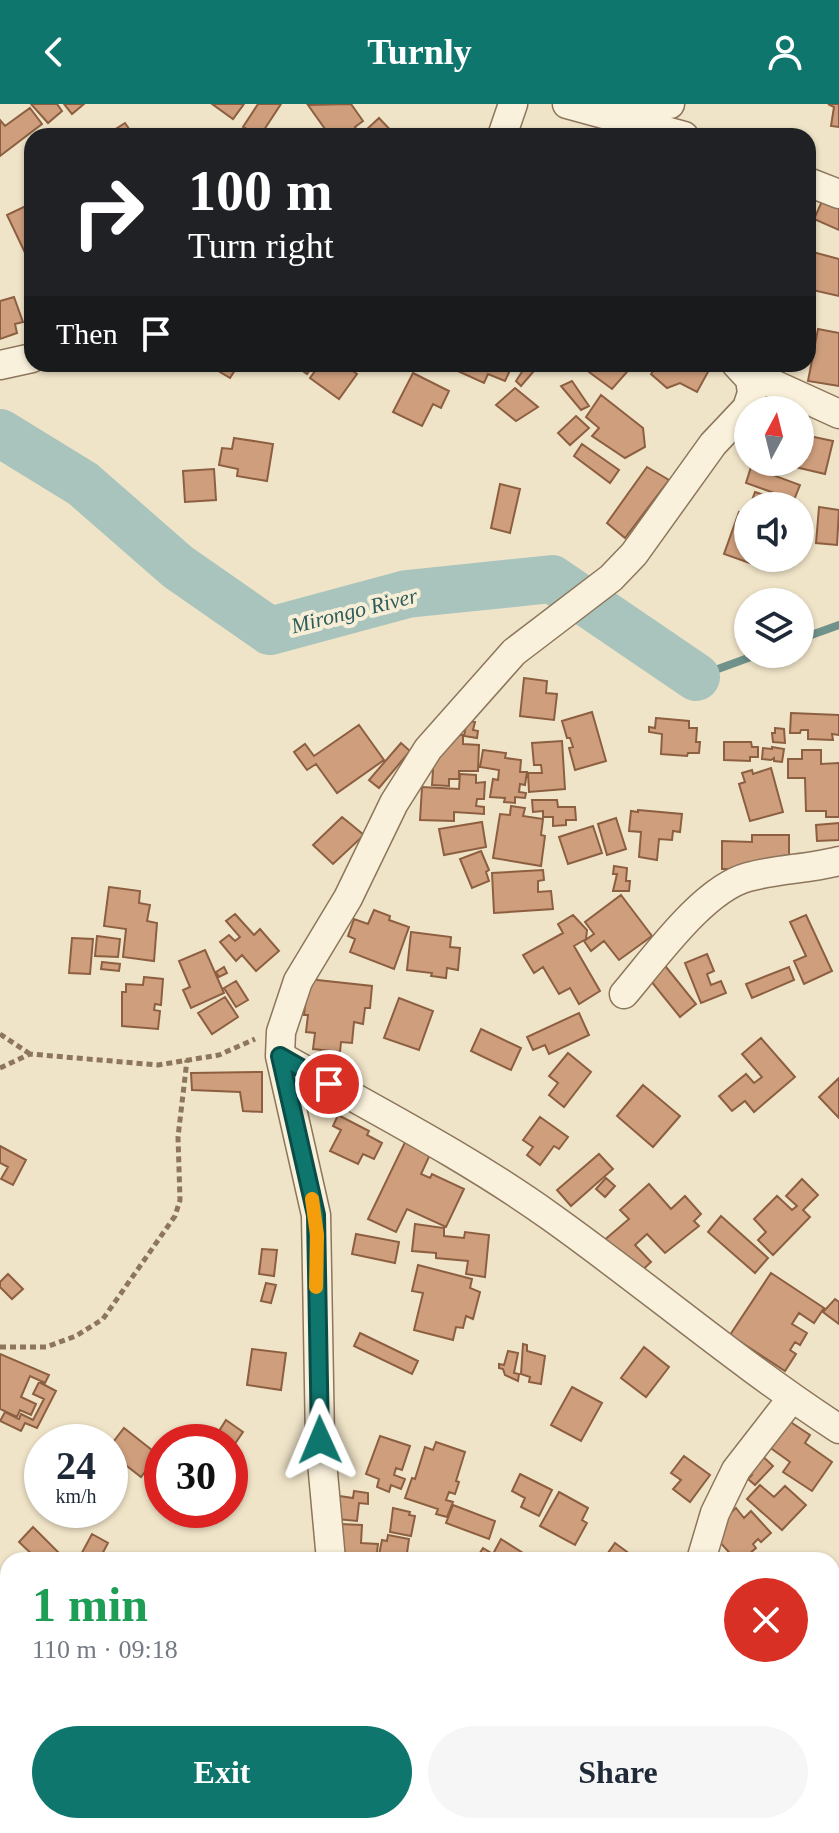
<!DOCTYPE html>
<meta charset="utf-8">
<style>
body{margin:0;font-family:Georgia,serif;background:#f6f6f7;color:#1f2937;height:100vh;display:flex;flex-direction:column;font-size:30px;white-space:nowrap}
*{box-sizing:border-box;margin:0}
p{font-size:26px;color:#747a83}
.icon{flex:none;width:44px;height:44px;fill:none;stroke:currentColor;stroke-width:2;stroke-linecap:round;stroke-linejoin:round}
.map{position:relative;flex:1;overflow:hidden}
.side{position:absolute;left:0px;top:1448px;width:840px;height:282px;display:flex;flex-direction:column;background:#fff;border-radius:24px 24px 0 0;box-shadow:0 2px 6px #0004}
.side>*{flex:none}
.hud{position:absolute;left:24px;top:24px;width:792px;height:244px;border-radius:24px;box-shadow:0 2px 6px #0004;background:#202124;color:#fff;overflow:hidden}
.needle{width:52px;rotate:7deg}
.fabs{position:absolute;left:734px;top:292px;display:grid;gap:16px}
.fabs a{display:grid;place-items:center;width:80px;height:80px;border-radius:50%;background:#fff;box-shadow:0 2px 6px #0004;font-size:40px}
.speed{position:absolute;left:24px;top:1320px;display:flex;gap:16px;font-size:40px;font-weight:700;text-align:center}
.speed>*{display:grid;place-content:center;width:104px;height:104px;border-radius:50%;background:#fff;box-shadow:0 2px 6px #0004;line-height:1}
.speed small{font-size:20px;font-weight:400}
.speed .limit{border:12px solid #d22;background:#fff;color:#111}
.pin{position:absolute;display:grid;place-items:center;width:68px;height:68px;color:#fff;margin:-34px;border:4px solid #fff;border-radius:50%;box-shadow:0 2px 8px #0007}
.me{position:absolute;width:88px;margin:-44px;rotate:359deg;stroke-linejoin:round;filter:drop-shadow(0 0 6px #0008)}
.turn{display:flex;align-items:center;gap:28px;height:168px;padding:0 32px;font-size:36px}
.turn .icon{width:104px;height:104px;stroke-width:2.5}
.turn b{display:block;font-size:56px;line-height:68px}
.then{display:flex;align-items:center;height:76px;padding:0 32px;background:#0003;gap:16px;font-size:30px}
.round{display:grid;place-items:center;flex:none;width:84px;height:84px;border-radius:42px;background:#f6f6f7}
.summary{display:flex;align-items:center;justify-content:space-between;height:136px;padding:0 32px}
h1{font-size:48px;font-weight:700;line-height:60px;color:#1e9e55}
.action{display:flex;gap:16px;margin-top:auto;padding:16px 32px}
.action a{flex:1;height:92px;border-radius:48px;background:#0f766e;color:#fff;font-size:32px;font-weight:700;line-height:92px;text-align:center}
.action a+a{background:#f6f6f7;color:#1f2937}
header{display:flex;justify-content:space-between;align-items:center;height:104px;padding:0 32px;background:#0f766e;color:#fff;font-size:36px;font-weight:700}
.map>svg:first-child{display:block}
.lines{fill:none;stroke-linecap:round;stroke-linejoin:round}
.stream{stroke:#6f938a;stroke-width:8}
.river{stroke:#a9c4bc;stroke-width:48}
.building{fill:#cf9f7d;stroke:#8d5f41;stroke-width:2}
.minor-casing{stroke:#8d765c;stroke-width:31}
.path{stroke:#8d765c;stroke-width:5;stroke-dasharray:6 4;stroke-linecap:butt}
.minor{stroke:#faf1dc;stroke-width:28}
.route-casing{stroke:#0a4d48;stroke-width:20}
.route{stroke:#0f766e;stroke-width:14}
.slow{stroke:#f59e0b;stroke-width:14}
.labels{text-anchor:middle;stroke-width:8;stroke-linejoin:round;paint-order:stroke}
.water-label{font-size:22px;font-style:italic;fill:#2f5d5a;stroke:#f7eed8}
</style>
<header><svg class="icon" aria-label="back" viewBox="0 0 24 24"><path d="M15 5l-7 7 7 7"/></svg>Turnly<svg class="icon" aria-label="person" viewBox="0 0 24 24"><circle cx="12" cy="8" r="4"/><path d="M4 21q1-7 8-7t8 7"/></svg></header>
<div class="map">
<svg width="839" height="1729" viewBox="0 0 839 1729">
<rect width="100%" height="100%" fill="#f0e4c8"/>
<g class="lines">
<path class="stream" d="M800,535L839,521
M696,573L759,550"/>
<path class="river" d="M0,329L83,380L178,463L270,527L407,490L552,475L696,573"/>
</g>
<path class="building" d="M31,0H57L62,7L48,19Z
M64,0H84L72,10Z
M212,0H244L233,15Z
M258,0H281L260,32L243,23Z
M351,0L363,17L355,23L357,26L349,32H330L308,1Z
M828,0H839V23L831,22L834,3Z
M30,4L42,20L0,52V16L5,22Z
M379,14L396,32H371L366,26Z
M125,19L134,32H118L114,26Z
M823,95L839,102V126L814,115Z
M32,99V153L28,155L7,111Z
M809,147L839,155V192L808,185Z
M14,193L23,218L15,220L17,229L0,235V197Z
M818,225L839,229V282L808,277Z
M212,260H239L230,274L210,262Z
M293,260H314L307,270Z
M320,260H343L357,270L339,295L310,274Z
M451,260H459L475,267L479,260H513L505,277L488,270L484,279L449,263Z
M527,260H540L521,282L516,277Z
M589,260H634L612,285L585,265Z
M658,260H694L708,268L697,288L680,279L667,284L651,270Z
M413,269L449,287L441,304L433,300L422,322L393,308Z
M572,277L589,302L581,306L561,282Z
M515,284L538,303L516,317L496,301Z
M601,291L643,324L645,343L625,354L592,332L599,324L586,313Z
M576,312L589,324L570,341L558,329Z
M800,330L833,337L825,370L774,358H800Z
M234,334L273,340L267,377L237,372L238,365L219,361L222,344L232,345Z
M582,340L619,366L610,379L574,352Z
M647,363L669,376L625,434L607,419Z
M751,363L800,381L794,396L746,379Z
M214,365L216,396L185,398L183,367Z
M500,380L520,385L510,429L491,424Z
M755,388L790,400V402H750Z
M819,403L839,406L837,441L816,439Z
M739,408L747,410L748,408V454H760L758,462L724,450Z
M524,574L547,577L546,589L557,590L554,616L520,612Z
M592,608L606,657L575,666L569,644L573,643L570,634H567L562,617Z
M791,609L839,611V631L832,630L833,636L808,635V626H801L800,629H790Z
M656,614L689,617V624H697L696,638H700L699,649H688L687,652L661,650L662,630L649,628V623L655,624Z
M467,617L475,618L473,626L478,627L477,634L464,632Z
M359,621L384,656L337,689L316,660L307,666L294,648L305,640L314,652Z
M775,624L784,625L785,639L773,638L772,629H775Z
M440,631H463V640L479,641L478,667H459V675H449V682L432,681L433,666H427Z
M562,637L565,685L529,688L528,669H542L541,661H534L532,639Z
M724,638H751L752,643H758V653H750V657L724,656Z
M401,639L410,647L379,684L369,676Z
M772,643L784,645L782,658L774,657V654L771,656L762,655L763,644L772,645Z
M483,646L506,649L505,654L521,656L520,668H527L525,681L520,680L519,688L526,689L525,694L515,693V699L504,698L505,694L490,693L493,675L498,676L499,666L480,663Z
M802,646H821V660L839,659V713H826V707H806L805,674H788V655H802Z
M771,664L783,708L750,717L739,680L745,678L742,669L752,666L753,670Z
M460,670L476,671V679L485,678L484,695H477L476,702L484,703V710L454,708V717L420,716L422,683L459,685Z
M532,696H557L558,703H575L576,716H566V721L553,722V713H543V707L533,708Z
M511,702L525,704L523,712L543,715L541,731L545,732L541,762L493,754L500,710L510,711Z
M638,706L682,710L680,728L673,727L672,736L659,735L657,756L639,753L641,728L629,727L631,707L638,708Z
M342,713L364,731L333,760L313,741Z
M616,714L626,745L607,751L598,720Z
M482,718L486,743L444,751L439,725Z
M839,719V736L817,737L816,721Z
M593,722L602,749L568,760L559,733Z
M752,731H789V765H722V737L752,738Z
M481,747L489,766L486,768L489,777L472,784L460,755Z
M614,762L627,764L626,777H630L629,787H613L617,770H613Z
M543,766L544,776L538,777V788L551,787L553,805L494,809L492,769Z
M109,783L140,787L139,799L150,801L147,817L157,819L154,857L123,853L126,825L104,822Z
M621,791L652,832L619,856L604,837L591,847L584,837L594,830L585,818Z
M374,806L390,812L389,816L409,823L394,865L350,848L355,835L348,832L354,815L368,820Z
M235,810L254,831L260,825L279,847L256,867L242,851L236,857L220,838L229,831L235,837L240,833L226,817Z
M573,811L587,826L586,835L574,842L600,887L579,900L570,884L559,890L543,863L534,869L523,851L563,829L558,820Z
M806,811L832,867L804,880L794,857L806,852L790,818Z
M411,828L451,833L450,843L460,844L458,866L447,864L446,874L431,872L432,869L407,866Z
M97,832L120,835L118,853L95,852Z
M72,834L93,835L90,870L69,869Z
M205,846L224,889L191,904L183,886L190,883L179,857Z
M707,850L714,867L707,870L711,881L721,877L726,889L701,899L685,859Z
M102,858L120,860L119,867L101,865Z
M662,858L696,900L680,913L646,871Z
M224,863L227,869L219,873L216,868Z
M789,863L794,876L752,894L746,880Z
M144,873L163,875L161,901L155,900L154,906L160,907L158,925L122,922V888H126V880L143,881Z
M308,875L372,882L370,904H365L363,920L354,918L352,939L341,938L340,948L313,945L315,929L306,928L308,911H304Z
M236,877L248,896L236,903L224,884Z
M225,893L238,913L212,930L198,909Z
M399,894L433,907L419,946L384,934Z
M579,909L589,931L549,950L545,941L533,946L527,933Z
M481,925L521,944L511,966L471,947Z
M761,934L795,973L754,1008L745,997L732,1007L719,992L746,970L754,979L762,973L742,950Z
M321,947L332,953L335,949L356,961L343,983L311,965Z
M568,949L591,968L564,1003L549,991L558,979L549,972Z
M262,968V1008L243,1007L240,988L192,986L191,969Z
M839,974V1014L819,993Z
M643,981L680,1012L653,1043L617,1012Z
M338,1011L369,1027L367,1031L382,1039L374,1055L363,1050L358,1060L330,1047L341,1026L333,1022Z
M540,1013L568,1033L559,1045L554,1042L540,1061L527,1051L533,1043L523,1036Z
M409,1030L434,1042L421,1070L430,1074L432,1070L464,1085L446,1123L407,1105L396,1128L368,1115Z
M0,1042L26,1056L13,1081L1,1075L8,1063L0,1059Z
M599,1050L613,1065L571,1102L557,1086Z
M606,1074L615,1082L605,1093L596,1085Z
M802,1075L818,1091L803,1106L810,1113L773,1151L758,1136L766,1128L754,1115L777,1092L792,1106L797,1102L786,1092Z
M649,1080L671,1105L685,1092L701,1110L694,1117L699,1122L665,1149L647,1130L635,1141L651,1158L635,1173L602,1138L629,1115L620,1106Z
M721,1112L768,1154L755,1169L708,1128Z
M415,1120L444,1124V1132L464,1134L465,1128L489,1131L485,1173L466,1170L468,1157L436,1154V1149L412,1147Z
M356,1130L399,1138L395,1159L352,1150Z
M262,1145L277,1146L274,1172L259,1170Z
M418,1161L472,1175L470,1184L480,1188L473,1215L466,1212L463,1224L456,1223L453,1236L414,1226L423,1189L412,1187Z
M771,1169L824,1204L814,1219L799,1209L792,1220L807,1229L800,1241L795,1238L790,1246L796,1250L785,1267L730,1231Z
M8,1170L23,1185L12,1195L0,1183V1178Z
M266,1179L276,1181L271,1199L261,1197Z
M835,1195L839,1198V1220L823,1208Z
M360,1229L418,1257L412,1270L354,1242Z
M523,1240L527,1241V1247L545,1252L541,1280L529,1278L530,1273L521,1270Z
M644,1243L669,1263L646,1293L621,1274Z
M252,1245L286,1249L281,1286L247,1281Z
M508,1247L518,1249L514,1269L519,1270L518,1277L505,1271L503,1265L499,1264V1260L504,1261Z
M0,1250L49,1271L45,1279L30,1272L21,1293L36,1300L31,1311L20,1306L17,1313L0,1305Z
M39,1278L56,1287L37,1324L25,1319L21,1327L0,1317L5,1308L19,1315L21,1310L33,1316L44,1295L33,1290Z
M572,1283L602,1299L581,1337L551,1321Z
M783,1313L810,1331L805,1339L832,1358L812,1387L783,1368L790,1358L765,1340Z
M226,1316L243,1328L230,1347L242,1355L230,1374V1338H212Z
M124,1324L162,1354V1367L158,1372L148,1364L141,1373L114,1352L110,1357V1342Z
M380,1332L410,1342L402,1366L396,1364L394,1371L405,1375L401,1385L391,1381L389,1388L377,1383L379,1375L366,1370Z
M436,1338L465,1348L456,1377L459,1378L455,1390L449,1388L446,1396L453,1398L447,1413L436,1410L438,1405L405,1394L412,1374L415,1375L425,1343L433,1346Z
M758,1348L773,1362L755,1381L748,1375L752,1371L747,1368Z
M684,1352L710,1371L690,1398L673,1385L681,1376L671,1369Z
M520,1370L552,1386L539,1412L521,1403L525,1394L512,1387Z
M760,1381L774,1393L785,1382L806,1401L782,1426L747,1395Z
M354,1387L368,1389V1400L359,1399L357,1417L337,1415L339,1392L353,1394Z
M559,1388L588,1404L582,1416L587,1419L575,1441L540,1422Z
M453,1401L495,1417L489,1435L446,1419Z
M393,1404L410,1408L409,1411L415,1412L411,1432L390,1428Z
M736,1404L744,1414L751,1407L771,1429L761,1438L758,1435L753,1440L756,1444L742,1456H736L717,1435L724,1428L717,1421Z
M340,1420L362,1421L361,1439L378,1440L376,1456H337Z
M33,1423L61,1451L56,1456H38L19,1438Z
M92,1430L108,1439L99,1456H78Z
M388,1431L409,1435L406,1456H378L382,1436L387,1437Z
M501,1435L523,1449L518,1456L476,1455L483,1444L493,1450Z
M615,1439L638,1456H603Z
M832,1473L839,1479V1524L832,1517Z
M1,1475L8,1480V1513L0,1507Z
M5,1594L8,1598V1627L0,1620V1599Z
M0,1624L8,1632V1644L3,1650L0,1648Z
M0,1666L8,1673L0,1685Z
M832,1670L839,1672V1706L832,1703Z
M205,1722H206L213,1729L195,1728Z
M408,1722H429V1729H408Z
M441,1722H513V1726H499V1729H441Z
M570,1722H610L607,1729H567Z
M653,1722H665L664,1729H652Z
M677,1722H709L708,1729H678Z"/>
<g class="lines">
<defs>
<path id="minor" d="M567,0L684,32
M619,8L670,0
M502,32L513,0
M808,78L839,90
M0,261L32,254
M750,275L771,279L839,310
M624,890C654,855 703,785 748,773C777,765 809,765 839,757
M280,952C371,1004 466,1052 551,1113C648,1182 739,1260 839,1325
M331,1456L320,1336L316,1111L280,952L281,928L298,877L348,794L394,699L428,645L514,548L611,474L634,450L713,340L747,304L752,289L750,275L736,260
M701,1456L715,1409L736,1366L792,1294
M0,1567L8,1556
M832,1637L839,1620
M376,1722L378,1729
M804,1729L806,1722"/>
</defs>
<use href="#minor" class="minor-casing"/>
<path class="path" d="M0,930L30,950
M0,964L30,950L158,961L219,951L255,935
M0,1243H46L76,1232L103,1215L175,1112L180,1096L178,1033L187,956"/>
<use href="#minor" class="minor"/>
</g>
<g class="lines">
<defs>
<path id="route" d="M320,1336L316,1111L280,952L329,980"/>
</defs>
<use href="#route" class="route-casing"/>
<use href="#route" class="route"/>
<path class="slow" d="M312,1095L317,1131L316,1183"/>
</g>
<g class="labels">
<g class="water-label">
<text transform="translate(354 506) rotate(-14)" y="8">Mirongo River</text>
</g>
</g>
</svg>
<div class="fabs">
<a><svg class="needle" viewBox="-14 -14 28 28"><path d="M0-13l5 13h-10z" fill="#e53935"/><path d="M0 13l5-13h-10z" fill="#747a83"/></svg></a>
<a><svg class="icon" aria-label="sound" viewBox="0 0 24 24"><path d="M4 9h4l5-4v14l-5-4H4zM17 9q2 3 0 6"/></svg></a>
<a><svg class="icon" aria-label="layers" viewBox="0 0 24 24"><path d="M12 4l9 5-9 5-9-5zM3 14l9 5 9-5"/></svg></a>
</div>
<div class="speed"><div>24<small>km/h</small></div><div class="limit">30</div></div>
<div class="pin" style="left:329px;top:980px;background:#d93025"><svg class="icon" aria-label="arrive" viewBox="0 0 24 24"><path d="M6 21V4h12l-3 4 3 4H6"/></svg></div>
<svg class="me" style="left:320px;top:1336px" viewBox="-20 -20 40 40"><path d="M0-17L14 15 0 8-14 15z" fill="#0f766e" stroke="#fff" stroke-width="4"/></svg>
<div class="hud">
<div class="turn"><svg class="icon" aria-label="right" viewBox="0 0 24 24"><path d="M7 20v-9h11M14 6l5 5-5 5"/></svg><div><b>100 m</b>Turn right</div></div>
<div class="then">Then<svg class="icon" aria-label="arrive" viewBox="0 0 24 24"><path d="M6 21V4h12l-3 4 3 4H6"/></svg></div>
</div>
<section class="side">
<div class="summary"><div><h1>1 min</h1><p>110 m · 09:18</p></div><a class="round" style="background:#d93025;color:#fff"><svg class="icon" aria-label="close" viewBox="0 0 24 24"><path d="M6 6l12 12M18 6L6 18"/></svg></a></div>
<div class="action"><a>Exit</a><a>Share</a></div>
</section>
</div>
